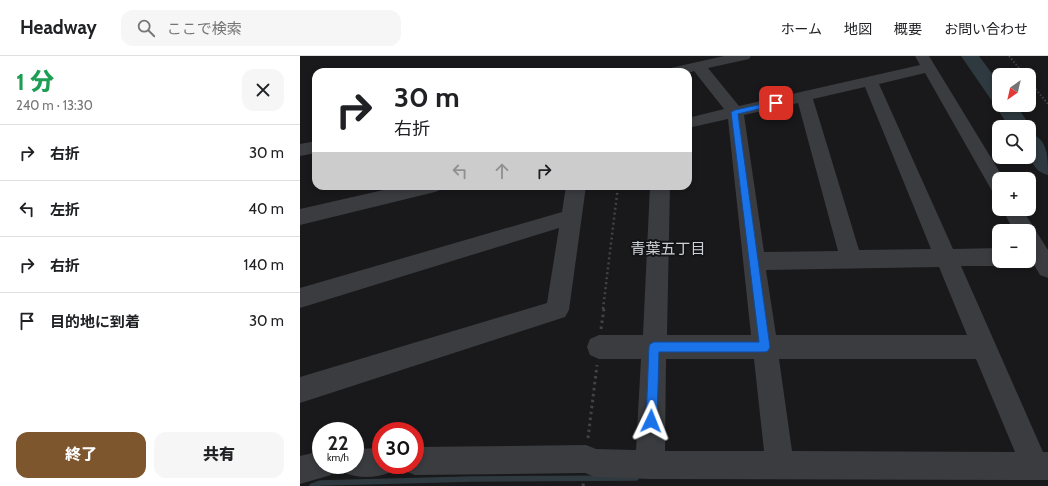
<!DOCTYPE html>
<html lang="ja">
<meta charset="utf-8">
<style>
body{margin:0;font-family:Cabin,"Noto Sans JP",sans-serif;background:#f6f6f6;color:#202124;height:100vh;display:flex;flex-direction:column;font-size:15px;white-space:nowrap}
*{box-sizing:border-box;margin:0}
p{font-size:13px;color:#757577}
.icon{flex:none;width:22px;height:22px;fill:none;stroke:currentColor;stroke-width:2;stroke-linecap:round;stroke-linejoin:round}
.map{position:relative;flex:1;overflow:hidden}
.details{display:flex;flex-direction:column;background:#fff;width:300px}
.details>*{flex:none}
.top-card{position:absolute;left:12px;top:12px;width:380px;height:122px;border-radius:12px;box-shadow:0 2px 6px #0003;background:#fff;color:#202124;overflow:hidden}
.needle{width:26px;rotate:214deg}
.controls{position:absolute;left:692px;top:12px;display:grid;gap:8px}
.controls a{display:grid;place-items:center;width:44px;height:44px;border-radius:8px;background:#fff;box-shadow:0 2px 6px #0003;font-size:20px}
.speed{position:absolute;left:12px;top:366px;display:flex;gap:8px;font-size:20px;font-weight:700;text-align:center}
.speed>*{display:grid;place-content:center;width:52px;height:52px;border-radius:50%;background:#fff;box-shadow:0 2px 6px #0003;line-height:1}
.speed small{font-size:10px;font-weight:400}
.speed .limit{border:6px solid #d22;background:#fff;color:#111}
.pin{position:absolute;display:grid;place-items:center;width:34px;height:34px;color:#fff;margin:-17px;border-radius:8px;box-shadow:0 2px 6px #0006}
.me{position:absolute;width:44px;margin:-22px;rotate:2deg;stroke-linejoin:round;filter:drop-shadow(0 0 3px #0008)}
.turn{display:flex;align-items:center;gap:14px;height:84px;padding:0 16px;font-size:18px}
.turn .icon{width:52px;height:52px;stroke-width:2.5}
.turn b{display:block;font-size:28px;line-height:34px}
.lanes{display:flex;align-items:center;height:38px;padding:0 16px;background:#0003;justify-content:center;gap:20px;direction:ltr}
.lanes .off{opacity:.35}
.round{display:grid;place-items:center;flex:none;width:42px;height:42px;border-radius:12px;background:#f6f6f6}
.headline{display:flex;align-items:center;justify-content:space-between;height:68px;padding:0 16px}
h1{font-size:24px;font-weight:800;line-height:30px;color:#1e9e55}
.cta{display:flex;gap:8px;margin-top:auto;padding:8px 16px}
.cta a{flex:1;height:46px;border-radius:12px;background:#7e562e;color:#fff;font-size:16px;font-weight:800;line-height:46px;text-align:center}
.cta a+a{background:#f6f6f6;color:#202124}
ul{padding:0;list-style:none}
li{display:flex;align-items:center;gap:12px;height:56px;padding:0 16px;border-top:1px solid #e0e0e0}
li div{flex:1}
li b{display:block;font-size:15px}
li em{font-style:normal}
header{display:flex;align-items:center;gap:24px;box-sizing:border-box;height:56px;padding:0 20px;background:#fff;border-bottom:1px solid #e0e0e0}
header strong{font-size:19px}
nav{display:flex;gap:22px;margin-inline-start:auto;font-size:14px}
.search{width:280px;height:36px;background:#f6f6f6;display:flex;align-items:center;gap:10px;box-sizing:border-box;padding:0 14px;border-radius:12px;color:#757577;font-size:15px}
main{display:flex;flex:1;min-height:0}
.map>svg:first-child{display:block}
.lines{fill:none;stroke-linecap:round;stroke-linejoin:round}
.stream{stroke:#2e3a3f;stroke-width:5.5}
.river{fill:#2e3a3f;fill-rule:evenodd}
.path-far2{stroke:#404347;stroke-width:2;stroke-dasharray:1.5 2;stroke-linecap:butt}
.path-far1{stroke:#404347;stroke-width:2.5;stroke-dasharray:2 3;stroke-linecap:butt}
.path{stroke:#404347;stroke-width:3;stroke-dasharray:2.5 3.5;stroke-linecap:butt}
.minor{fill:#3a3c40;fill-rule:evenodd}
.route{fill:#1a73e8;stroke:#114b97}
.labels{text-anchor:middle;stroke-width:4;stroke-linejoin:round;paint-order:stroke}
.neighbourhood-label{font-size:15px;fill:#ccd0d6;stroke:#141416}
</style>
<header>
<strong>Headway</strong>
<div class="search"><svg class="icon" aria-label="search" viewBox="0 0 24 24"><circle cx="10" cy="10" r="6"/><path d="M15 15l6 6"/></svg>ここで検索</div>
<nav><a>ホーム</a><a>地図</a><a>概要</a><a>お問い合わせ</a></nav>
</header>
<main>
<section class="details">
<div class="headline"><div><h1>1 分</h1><p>240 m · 13:30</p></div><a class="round"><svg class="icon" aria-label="close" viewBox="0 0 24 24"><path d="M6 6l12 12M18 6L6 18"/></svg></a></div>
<ul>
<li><svg class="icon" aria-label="right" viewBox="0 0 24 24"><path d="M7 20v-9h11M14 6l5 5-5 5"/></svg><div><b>右折</b></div><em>30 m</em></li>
<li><svg class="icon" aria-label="left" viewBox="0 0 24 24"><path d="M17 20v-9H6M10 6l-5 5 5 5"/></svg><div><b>左折</b></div><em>40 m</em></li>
<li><svg class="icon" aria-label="right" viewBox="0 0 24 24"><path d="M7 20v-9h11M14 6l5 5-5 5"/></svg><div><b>右折</b></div><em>140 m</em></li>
<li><svg class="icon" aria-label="arrive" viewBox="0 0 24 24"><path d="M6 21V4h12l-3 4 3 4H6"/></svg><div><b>目的地に到着</b></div><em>30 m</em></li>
</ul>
<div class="cta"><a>終了</a><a>共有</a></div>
</section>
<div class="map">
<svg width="748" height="430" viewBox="0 0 748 430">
<rect width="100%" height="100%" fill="#19191b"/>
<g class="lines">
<path class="stream" d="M12,430L20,427L173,423L336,422"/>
<path class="river" d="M661,0H679L699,27V49H716L731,71L729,74V71H709L695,49L696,47L692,45Z
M729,77C748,82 748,101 748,119C727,113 729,94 729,77Z"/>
<path class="path-far2" d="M709,0L725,19
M729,25L748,48"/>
<path class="path-far1" d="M303,253L318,130"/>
<path class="path" d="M301,273L304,252
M288,382L297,309
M283,430L284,424"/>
<path class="minor" d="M424,0H451L449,3L408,12L439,50L620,9L615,0H629L704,123H699V137L692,135L625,17L579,28L653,193L699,192V205H708L707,207L699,210H661L743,396H748V424L350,423L295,421L285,417L115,419L105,415L102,409H115V391L286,389L296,393L336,394L341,303H299L290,299L287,291L290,283L299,279H343L350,130H370L367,279H451L428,63L388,72V62L424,53L394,15L388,17L363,16L366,13ZM565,31L631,193L559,194L513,43ZM498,47L538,195L464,196L444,59ZM639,211L667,279H476L466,214ZM366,303H454L464,395H365ZM479,303H676L715,396L492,395Z
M16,85V97L0,100V88Z
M101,130H141L138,135L131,137L0,169V153Z
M266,130H286L269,254L265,261L0,347V321L247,247L259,172L0,252V232L262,156Z
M702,153H722L748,194V222L740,219L729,200V175H714Z
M81,392V409H94L91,416C76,422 60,423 45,417L42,409H55V393Z
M21,395V409H35L31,419L0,428V400Z"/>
</g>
<path class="route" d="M476,45H479V48L438,58L470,291L468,295L465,296H359L357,365L355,369L351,370L347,369L346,365L349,291L350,288L354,286H459L431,56L435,54Z"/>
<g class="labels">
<g class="neighbourhood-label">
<text x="368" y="198">青葉五丁目</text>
</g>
</g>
</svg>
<div class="controls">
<a><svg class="needle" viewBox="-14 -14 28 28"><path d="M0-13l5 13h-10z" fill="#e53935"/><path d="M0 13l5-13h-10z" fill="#757577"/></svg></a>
<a><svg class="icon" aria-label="search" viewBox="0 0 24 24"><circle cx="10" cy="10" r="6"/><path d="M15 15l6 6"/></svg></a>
<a>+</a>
<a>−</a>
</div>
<div class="speed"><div>22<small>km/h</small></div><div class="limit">30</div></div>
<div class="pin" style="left:476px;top:47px;background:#d93025"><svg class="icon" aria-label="arrive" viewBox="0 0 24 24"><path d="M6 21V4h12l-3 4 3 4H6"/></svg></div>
<svg class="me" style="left:351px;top:365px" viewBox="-20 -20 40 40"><path d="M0-17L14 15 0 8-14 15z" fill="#1a73e8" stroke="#fff" stroke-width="4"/></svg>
<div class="top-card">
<div class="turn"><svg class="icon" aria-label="right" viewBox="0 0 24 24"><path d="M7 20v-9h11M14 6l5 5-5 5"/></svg><div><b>30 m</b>右折</div></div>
<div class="lanes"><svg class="icon off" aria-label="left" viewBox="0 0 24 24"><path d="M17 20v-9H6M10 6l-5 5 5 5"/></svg><svg class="icon off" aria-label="ahead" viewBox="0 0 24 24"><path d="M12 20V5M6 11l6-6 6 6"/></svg><svg class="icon" aria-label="right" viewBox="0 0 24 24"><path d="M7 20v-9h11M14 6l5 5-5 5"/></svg></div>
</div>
</div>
</main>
